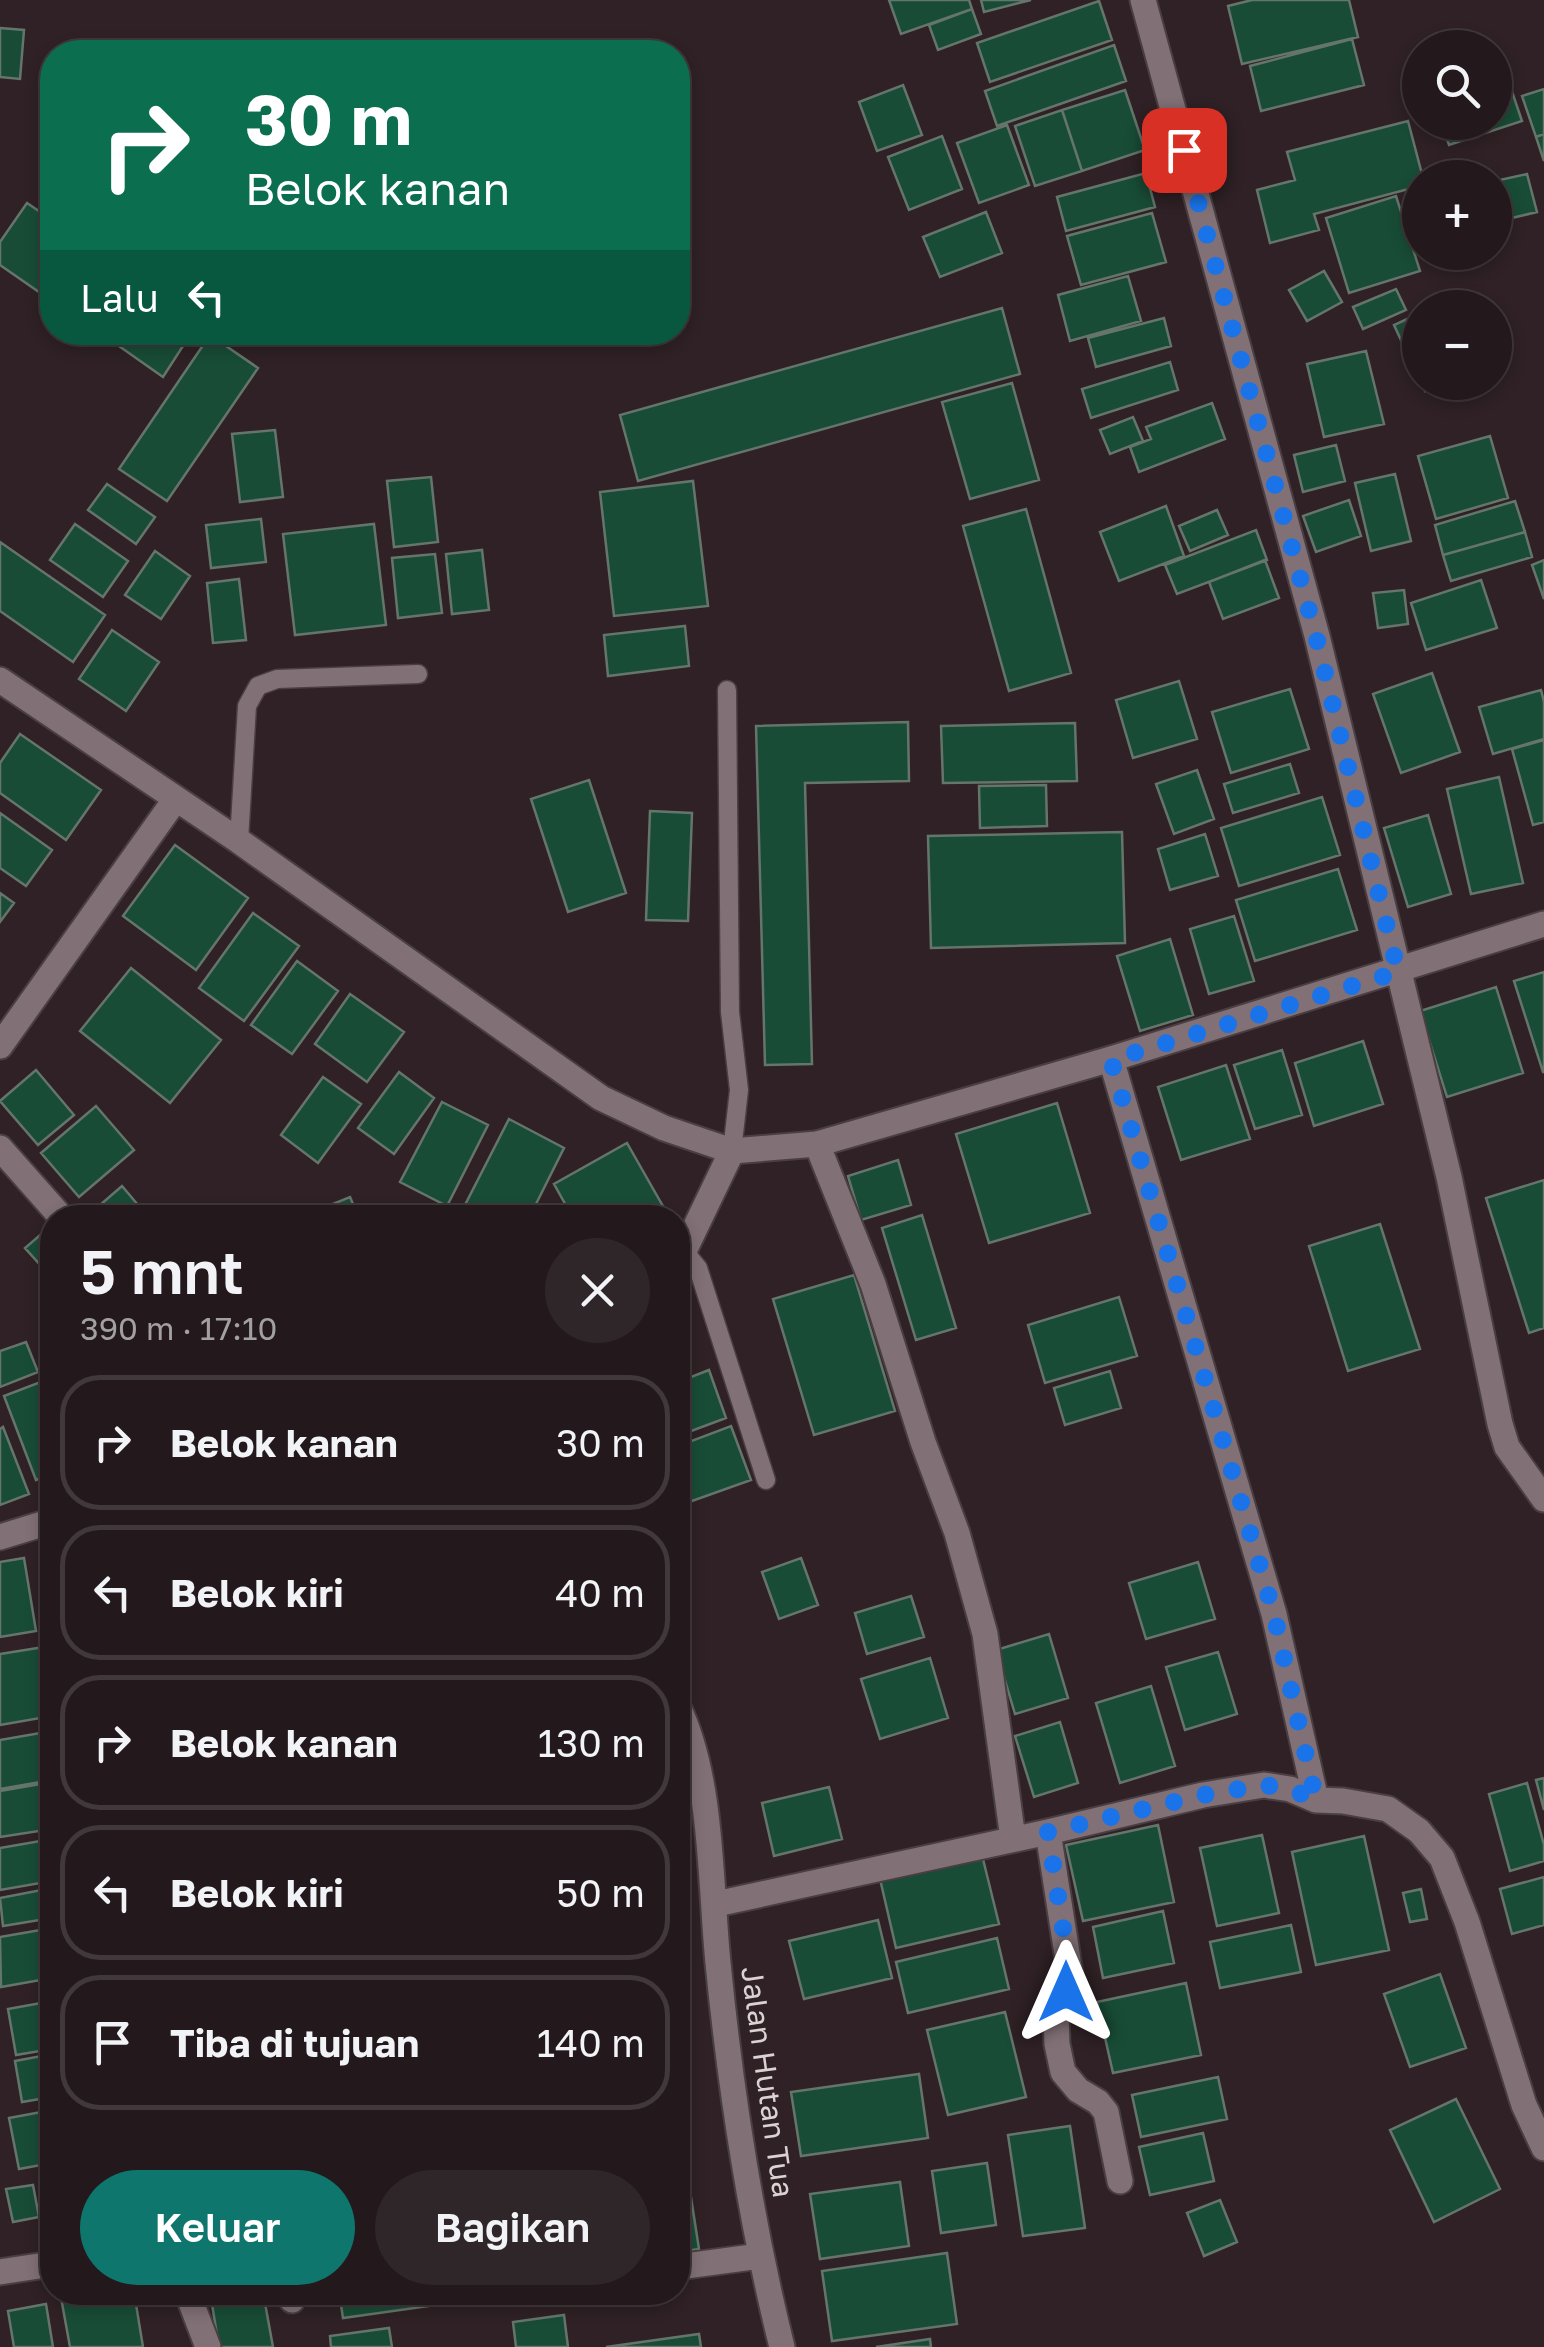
<!DOCTYPE html>
<html lang="id">
<meta charset="utf-8">
<style>
body{margin:0;font-family:"Golos Text",sans-serif;background:#2f2629;color:#f1f3f6;height:100vh;display:flex;flex-direction:column;font-size:38px;white-space:nowrap}
*{box-sizing:border-box;margin:0}
p{font-size:32px;color:#a3a0a3}
.icon{flex:none;width:55px;height:55px;fill:none;stroke:currentColor;stroke-width:2;stroke-linecap:round;stroke-linejoin:round}
.map{position:relative;flex:1;overflow:hidden}
.details{position:absolute;left:40px;top:1205px;width:650px;height:1100px;display:flex;flex-direction:column;background:#23191c;border-radius:40px;box-shadow:0 5px 15px #0003,0 0 0 2px #40383b}
.details>*{flex:none}
.guide{position:absolute;left:40px;top:40px;width:650px;height:305px;border-radius:40px;box-shadow:0 5px 15px #0003,0 0 0 2px #40383b;background:#0b6e4f;color:#fff;overflow:hidden}
.controls{position:absolute;left:1402px;top:30px;display:grid;gap:20px}
.controls a{display:grid;place-items:center;width:110px;height:110px;border-radius:50%;background:#23191c;box-shadow:0 5px 15px #0003,0 0 0 2px #40383b;font-size:50px}
.pin{position:absolute;display:grid;place-items:center;width:85px;height:85px;color:#fff;margin:-42px;border-radius:20px;box-shadow:0 5px 15px #0006}
.me{position:absolute;width:110px;margin:-55px;rotate:0deg;stroke-linejoin:round;filter:drop-shadow(0 0 8px #0008)}
.turn{display:flex;align-items:center;gap:35px;height:210px;padding:0 40px;font-size:45px}
.turn .icon{width:130px;height:130px;stroke-width:2.5}
.turn b{display:block;font-size:70px;line-height:85px}
.then{display:flex;align-items:center;height:95px;padding:0 40px;background:#0003;gap:20px;font-size:38px}
.round{display:grid;place-items:center;flex:none;width:105px;height:105px;border-radius:52px;background:#2f2629}
.headline{display:flex;align-items:center;justify-content:space-between;height:170px;padding:0 40px}
h1{font-size:60px;font-weight:600;line-height:75px}
.action{display:flex;gap:20px;margin-top:auto;padding:20px 40px}
.action a{flex:1;height:115px;border-radius:60px;background:#0f766e;color:#fff;font-size:40px;font-weight:600;line-height:115px;text-align:center}
.action a+a{background:#2f2629;color:#f1f3f6}
ul{padding:0;list-style:none}
li{display:flex;align-items:center;gap:30px;height:135px;margin:0 20px 15px;padding:0 20px;border:5px solid #40383b;border-radius:40px}
li div{flex:1}
li b{display:block;font-size:38px}
li em{font-style:normal}
.map>svg:first-child{display:block}
.building{fill:#184c36;stroke:#65756c;stroke-width:2.5}
.lines{fill:none;stroke-linecap:round;stroke-linejoin:round}
.service-casing{stroke:#493e41;stroke-width:21}
.minor-casing{stroke:#493e41;stroke-width:29}
.tertiary-casing{stroke:#493e41;stroke-width:29}
.secondary-casing{stroke:#493e41;stroke-width:29}
.service{stroke:#817075;stroke-width:18}
.minor{stroke:#817075;stroke-width:25}
.tertiary{stroke:#817075;stroke-width:25}
.secondary{stroke:#817075;stroke-width:25}
.route{stroke:#1a73e8;stroke-width:18;stroke-dasharray:0 32.4}
.labels{text-anchor:middle;stroke-width:10;stroke-linejoin:round;paint-order:stroke}
.street-label{font-size:30px;fill:#dbd2d4;stroke:#2f2125}
</style>
<div class="map">
<svg width="1544" height="2347" viewBox="0 0 1544 2347">
<rect width="100%" height="100%" fill="#2f2125"/>
<path class="building" d="M889,0H969L972,9L901,34Z
M981,0H1031L984,12Z
M1252,0H1349L1358,37L1242,64L1228,6Z
M1099,1L1112,40L990,82L977,43Z
M972,9L981,34L938,50L929,25Z
M0,28L24,30L20,79L0,77Z
M1352,39L1364,85L1261,111L1250,66Z
M1114,45L1126,81L997,126L985,91Z
M1504,68L1522,121L1449,145L1441,122H1495V71Z
M903,85L922,135L877,151L859,102Z
M1544,89V134L1536,137L1522,96Z
M1125,90L1145,150L1082,171L1062,110Z
M1062,110L1082,171L1035,186L1015,126Z
M1408,121L1423,178L1420,186L1314,214L1319,230L1270,243L1257,190L1295,180L1287,152Z
M1007,125L1029,185L979,203L957,143Z
M1544,134V161L1536,137Z
M942,136L962,189L909,210L888,157Z
M1146,173L1155,207L1066,231L1057,197Z
M1527,174L1537,212L1495,222V181Z
M1396,196L1420,271L1349,293L1326,218Z
M27,203L52,220V301L0,265V242Z
M986,212L1002,253L940,277L923,237Z
M1152,213L1166,262L1081,285L1067,236Z
M1324,271L1342,302L1307,321L1289,290Z
M1128,276L1141,321L1070,341L1058,295Z
M1396,289L1406,310L1363,329L1353,307Z
M1455,297L1460,308H1432Z
M1002,308L1020,374L638,481L620,415Z
M1420,313V381L1394,325Z
M1164,318L1171,346L1096,367L1088,338Z
M99,332H192L163,377Z
M210,335L258,368L167,501L119,469Z
M1366,351L1384,424L1324,437L1307,364Z
M1170,362L1178,390L1091,418L1082,389Z
M1421,382H1444L1425,391Z
M1012,383L1039,480L970,499L942,402Z
M1212,403L1225,439L1139,472L1130,447L1151,439L1146,427Z
M1133,417L1143,441L1110,454L1100,430Z
M275,430L283,497L240,502L232,434Z
M1490,436L1508,498L1436,519L1418,456Z
M1336,445L1345,481L1303,492L1294,455Z
M1395,474L1411,541L1371,551L1355,483Z
M431,477L438,542L394,547L387,481Z
M693,481L708,606L614,616L600,492Z
M107,484L155,517L136,544L88,510Z
M1349,500L1361,536L1316,552L1303,516Z
M1515,501L1525,532L1443,555L1435,525Z
M1166,506L1184,556L1119,581L1100,532Z
M1026,509L1071,673L1009,691L963,526Z
M1217,510L1228,535L1190,551L1179,526Z
M261,519L266,562L211,568L206,525Z
M75,524L128,561L103,597L50,560Z
M374,524L386,625L295,635L283,534Z
M1256,530L1267,560L1177,594L1165,565Z
M1525,532L1532,557L1451,581L1443,555Z
M0,542L105,615L73,662L0,611Z
M482,550L489,610L452,614L446,554Z
M155,551L190,576L161,619L125,595Z
M435,554L442,613L398,618L392,558Z
M1265,560L1279,598L1223,619L1209,582Z
M1544,560V599L1532,565Z
M239,579L246,640L213,643L207,583Z
M1481,580L1497,628L1426,650L1411,603Z
M1404,590L1408,624L1378,628L1373,593Z
M685,626L689,666L608,676L604,635Z
M112,630L159,662L126,711L79,679Z
M1432,673L1460,752L1401,773L1373,694Z
M1179,681L1197,739L1133,758L1116,700Z
M1290,689L1309,749L1231,773L1212,712Z
M1541,690L1544,702V739L1493,754L1479,707Z
M908,722L909,781L805,783L812,1064L765,1065L756,726Z
M1075,723L1077,781L943,783L941,726Z
M20,734L101,790L66,840L0,793V763Z
M1544,740V822L1533,825L1512,749Z
M1290,764L1299,793L1233,813L1224,784Z
M1197,770L1214,819L1174,834L1156,784Z
M1499,777L1523,883L1471,894L1447,789Z
M589,780L626,893L568,912L531,799Z
M1046,785L1047,826L980,828L979,786Z
M1322,797L1340,855L1239,886L1221,828Z
M650,811L692,813L688,921L646,920Z
M0,813L52,850L26,886L0,868Z
M1428,815L1451,894L1408,907L1384,828Z
M1122,832L1125,943L931,948L928,836Z
M1205,834L1218,876L1170,890L1158,849Z
M175,845L248,898L196,970L123,916Z
M1338,869L1357,930L1255,961L1236,900Z
M0,893L14,903L0,922Z
M253,913L299,946L244,1021L199,988Z
M1234,916L1254,981L1209,994L1190,929Z
M1170,939L1193,1015L1140,1031L1117,956Z
M297,961L338,991L292,1054L251,1025Z
M131,968L221,1040L170,1103L80,1031Z
M1544,972V1072H1543L1514,981Z
M1496,987L1523,1073L1447,1097L1420,1011Z
M350,994L404,1032L367,1082L315,1044Z
M1363,1041L1383,1104L1314,1126L1295,1063Z
M1282,1050L1302,1115L1255,1129L1234,1065Z
M1226,1065L1250,1139L1181,1160L1158,1087Z
M36,1070L74,1115L38,1145L0,1101Z
M399,1072L434,1098L394,1154L358,1128Z
M323,1077L361,1104L318,1163L281,1135Z
M442,1102L488,1125L447,1206L400,1182Z
M1057,1103L1090,1213L989,1243L956,1134Z
M96,1106L134,1150L79,1197L41,1153Z
M509,1119L564,1148L529,1218H494L466,1203Z
M627,1143L664,1208L648,1218H573L554,1184Z
M898,1160L911,1205L861,1220L848,1176Z
M1544,1180V1328L1529,1333L1486,1198Z
M122,1186L149,1218H85Z
M350,1197L359,1218H315L313,1212Z
M922,1215L956,1328L916,1340L882,1228Z
M1380,1224L1420,1349L1348,1371L1309,1246Z
M46,1230L52,1237V1278L25,1248Z
M854,1275L895,1411L814,1435L773,1299Z
M1119,1297L1137,1356L1045,1383L1028,1325Z
M26,1342L38,1372L0,1387V1351Z
M709,1370L726,1418L678,1436V1382Z
M1110,1371L1121,1408L1065,1425L1054,1388Z
M51,1378L52,1473L36,1480L4,1396Z
M731,1426L751,1480L678,1506V1446Z
M3,1427L29,1494L0,1505V1429Z
M24,1558L36,1631L0,1637V1562Z
M801,1558L818,1605L779,1619L762,1572Z
M1198,1562L1215,1619L1146,1639L1129,1583Z
M911,1596L924,1637L867,1654L855,1613Z
M1049,1634L1068,1698L1015,1714L996,1650Z
M44,1647L52,1693V1716L0,1725V1654Z
M1218,1652L1237,1714L1185,1730L1166,1667Z
M930,1658L948,1718L880,1739L861,1679Z
M1151,1686L1175,1766L1120,1783L1096,1703Z
M1060,1722L1078,1783L1034,1797L1015,1736Z
M52,1731V1780L0,1789V1740Z
M1544,1778V1810L1536,1780Z
M52,1782V1829L0,1837V1791Z
M1527,1783L1544,1845V1861L1510,1871L1489,1794Z
M829,1787L842,1839L774,1856L762,1803Z
M1158,1825L1174,1902L1083,1921L1066,1845Z
M1262,1835L1279,1913L1217,1926L1200,1848Z
M1364,1836L1389,1950L1316,1965L1292,1852Z
M52,1839V1881L0,1890V1848Z
M982,1855L999,1924L896,1948L880,1879Z
M1544,1877V1925L1512,1934L1500,1889Z
M52,1888V1918L3,1926L0,1898Z
M1421,1889L1427,1919L1410,1922L1403,1893Z
M1163,1911L1174,1963L1103,1978L1093,1927Z
M878,1920L892,1978L804,1999L789,1941Z
M1291,1925L1301,1972L1220,1988L1210,1942Z
M52,1928V1978L1,1987L0,1937Z
M997,1938L1009,1989L908,2013L896,1962Z
M1440,1974L1466,2048L1410,2067L1384,1994Z
M1186,1983L1201,2055L1113,2073L1097,2002Z
M52,2001V2049L16,2055L8,2009Z
M1005,2012L1026,2097L948,2115L927,2030Z
M52,2054V2097L22,2102L15,2061Z
M919,2074L928,2138L801,2156L791,2092Z
M1218,2077L1227,2119L1141,2137L1132,2095Z
M1456,2099L1500,2189L1434,2222L1390,2130Z
M52,2110V2163L19,2169L9,2118Z
M1070,2126L1085,2228L1023,2236L1008,2135Z
M1203,2133L1214,2181L1150,2195L1139,2147Z
M987,2163L996,2225L941,2233L932,2171Z
M52,2176V2220H51L43,2178Z
M900,2182L909,2246L820,2259L810,2194Z
M33,2185L39,2217L13,2222L6,2189Z
M690,2191L699,2249L678,2252V2192Z
M1220,2200L1237,2242L1204,2256L1187,2213Z
M947,2253L957,2324L832,2341L822,2271Z
M60,2292H134L143,2347H70Z
M210,2292H263L273,2347H219Z
M339,2292H428L429,2306L343,2318Z
M46,2304L53,2347H14L8,2311Z
M564,2315L568,2347H516L513,2322Z
M389,2328L392,2347H331L330,2336Z
M699,2334L701,2347H606Z
M930,2339L931,2347H876Z"/>
<g class="lines">
<defs>
<path id="service" d="M727,690L730,1012L739,1090L732,1151
M239,841L247,706L258,686L277,679L418,674
M684,1251L698,1268L766,1480"/>
<path id="minor" d="M1143,0L1317,636L1449,1177L1500,1424L1507,1447L1544,1499
M0,1046L175,800
M1111,1059L1274,1614L1316,1800
M817,1144L873,1284L923,1442L957,1533L985,1634L1013,1839
M0,1148L62,1218
M0,1537L52,1521
M1048,1832L1070,1973L1056,2015L1057,2044L1063,2072L1078,2090L1098,2102L1106,2112L1120,2181
M716,1904L1048,1832L1203,1795L1264,1785L1290,1789L1316,1800L1343,1801L1388,1809L1419,1831L1442,1858L1467,1922L1524,2105L1544,2148
M678,2267L760,2256
M0,2272L52,2264
M187,2292L208,2347
M291,2292L292,2300"/>
<path id="tertiary" d="M678,1258L684,1251L732,1151
M678,1707C713,1780 710,1883 718,1963C731,2094 750,2219 782,2347"/>
<path id="secondary" d="M0,680L239,841L601,1098L664,1128L732,1151L817,1144L1111,1059L1544,924"/>
</defs>
<use href="#service" class="service-casing"/>
<use href="#minor" class="minor-casing"/>
<use href="#tertiary" class="tertiary-casing"/>
<use href="#secondary" class="secondary-casing"/>
<use href="#service" class="service"/>
<use href="#minor" class="minor"/>
<use href="#tertiary" class="tertiary"/>
<use href="#secondary" class="secondary"/>
</g>
<g class="lines">
<path class="route" d="M1066,1992L1070,1973L1048,1832L1203,1795L1264,1785L1290,1789L1316,1800L1274,1614L1111,1060L1398,972L1316,636L1184,150"/>
</g>
<g class="labels">
<g class="street-label">
<text transform="translate(767 2082) rotate(82)" y="10">Jalan Hutan Tua</text>
</g>
</g>
</svg>
<div class="controls">
<a><svg class="icon" aria-label="search" viewBox="0 0 24 24"><circle cx="10" cy="10" r="6"/><path d="M15 15l6 6"/></svg></a>
<a>+</a>
<a>−</a>
</div>
<div class="pin" style="left:1184px;top:150px;background:#d93025"><svg class="icon" aria-label="arrive" viewBox="0 0 24 24"><path d="M6 21V4h12l-3 4 3 4H6"/></svg></div>
<svg class="me" style="left:1066px;top:1992px" viewBox="-20 -20 40 40"><path d="M0-17L14 15 0 8-14 15z" fill="#1a73e8" stroke="#fff" stroke-width="4"/></svg>
<div class="guide">
<div class="turn"><svg class="icon" aria-label="right" viewBox="0 0 24 24"><path d="M7 20v-9h11M14 6l5 5-5 5"/></svg><div><b>30 m</b>Belok kanan</div></div>
<div class="then">Lalu<svg class="icon" aria-label="left" viewBox="0 0 24 24"><path d="M17 20v-9H6M10 6l-5 5 5 5"/></svg></div>
</div>
<section class="details">
<div class="headline"><div><h1>5 mnt</h1><p>390 m · 17:10</p></div><a class="round"><svg class="icon" aria-label="close" viewBox="0 0 24 24"><path d="M6 6l12 12M18 6L6 18"/></svg></a></div>
<ul>
<li><svg class="icon" aria-label="right" viewBox="0 0 24 24"><path d="M7 20v-9h11M14 6l5 5-5 5"/></svg><div><b>Belok kanan</b></div><em>30 m</em></li>
<li><svg class="icon" aria-label="left" viewBox="0 0 24 24"><path d="M17 20v-9H6M10 6l-5 5 5 5"/></svg><div><b>Belok kiri</b></div><em>40 m</em></li>
<li><svg class="icon" aria-label="right" viewBox="0 0 24 24"><path d="M7 20v-9h11M14 6l5 5-5 5"/></svg><div><b>Belok kanan</b></div><em>130 m</em></li>
<li><svg class="icon" aria-label="left" viewBox="0 0 24 24"><path d="M17 20v-9H6M10 6l-5 5 5 5"/></svg><div><b>Belok kiri</b></div><em>50 m</em></li>
<li><svg class="icon" aria-label="arrive" viewBox="0 0 24 24"><path d="M6 21V4h12l-3 4 3 4H6"/></svg><div><b>Tiba di tujuan</b></div><em>140 m</em></li>
</ul>
<div class="action"><a>Keluar</a><a>Bagikan</a></div>
</section>
</div>
